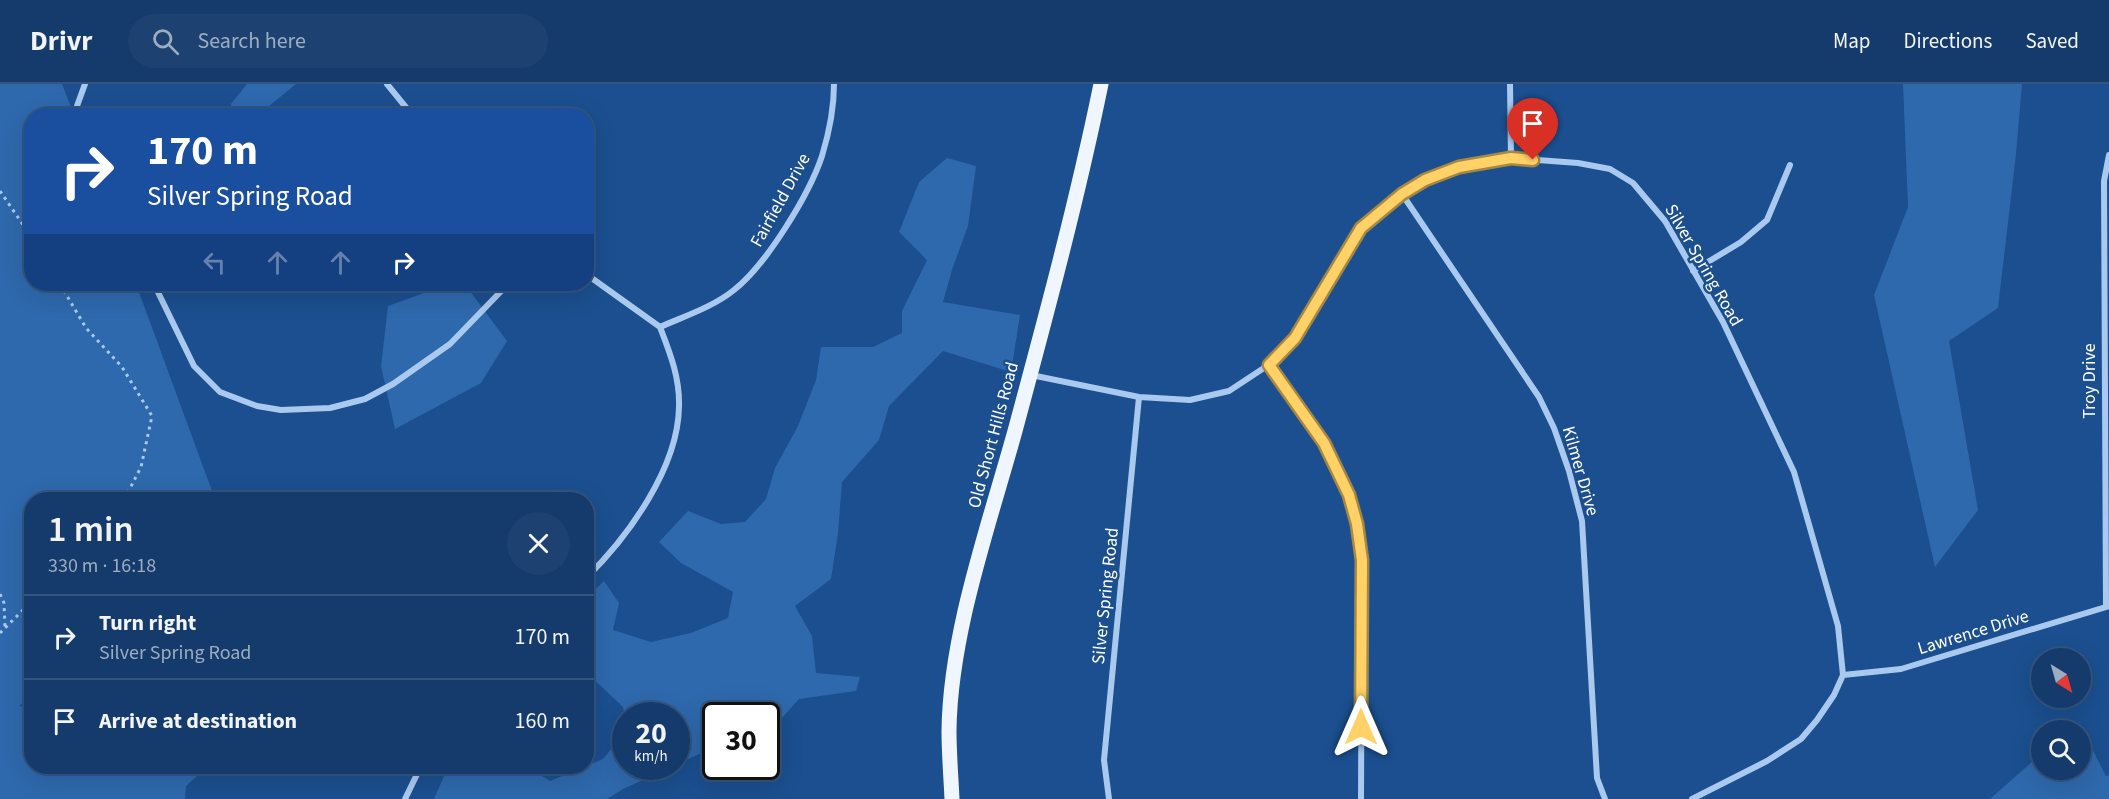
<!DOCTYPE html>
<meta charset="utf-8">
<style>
body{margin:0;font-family:"Source Sans 3",sans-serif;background:#1d4271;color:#f1f3f6;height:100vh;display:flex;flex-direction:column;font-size:22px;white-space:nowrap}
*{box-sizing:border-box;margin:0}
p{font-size:20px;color:#9dadc1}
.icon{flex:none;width:33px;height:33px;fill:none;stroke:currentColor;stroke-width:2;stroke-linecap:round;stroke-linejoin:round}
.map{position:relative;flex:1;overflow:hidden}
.sheet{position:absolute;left:24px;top:408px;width:570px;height:282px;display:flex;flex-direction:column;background:#143b6b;border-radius:24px;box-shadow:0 6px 24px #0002,0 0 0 2px #33557e}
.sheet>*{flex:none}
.banner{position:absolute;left:24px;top:24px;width:570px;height:183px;border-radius:24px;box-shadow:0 6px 24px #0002,0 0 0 2px #33557e;background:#1a4fa0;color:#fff;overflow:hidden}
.needle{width:39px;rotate:143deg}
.controls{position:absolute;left:2031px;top:564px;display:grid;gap:12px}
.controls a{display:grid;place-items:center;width:60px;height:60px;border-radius:50%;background:#143b6b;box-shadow:0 6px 24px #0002,0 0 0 2px #33557e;font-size:30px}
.speed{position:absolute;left:612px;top:618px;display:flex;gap:12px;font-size:30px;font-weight:700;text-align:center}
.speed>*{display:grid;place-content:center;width:78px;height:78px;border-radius:50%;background:#143b6b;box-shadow:0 6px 24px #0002,0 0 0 2px #33557e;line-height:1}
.speed small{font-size:15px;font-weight:400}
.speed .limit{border:3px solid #111;border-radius:9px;background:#fff;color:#111}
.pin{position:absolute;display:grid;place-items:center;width:51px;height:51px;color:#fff;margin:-62px -26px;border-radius:50% 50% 50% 0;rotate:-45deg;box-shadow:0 0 6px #0007}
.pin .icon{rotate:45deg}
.me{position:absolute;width:66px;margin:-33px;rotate:0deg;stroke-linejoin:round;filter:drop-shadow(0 0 4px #0008)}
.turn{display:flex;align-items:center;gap:21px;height:126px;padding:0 24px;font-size:27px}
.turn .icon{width:78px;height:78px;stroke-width:2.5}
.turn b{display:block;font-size:42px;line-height:51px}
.lanes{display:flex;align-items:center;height:57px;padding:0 24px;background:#0003;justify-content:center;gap:30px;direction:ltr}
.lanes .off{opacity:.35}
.round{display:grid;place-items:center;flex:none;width:63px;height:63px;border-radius:32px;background:#1d4271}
.overview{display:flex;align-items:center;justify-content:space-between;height:102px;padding:0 24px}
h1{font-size:36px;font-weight:600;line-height:45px}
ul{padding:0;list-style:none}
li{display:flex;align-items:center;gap:18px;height:84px;padding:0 24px;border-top:2px solid #33557e}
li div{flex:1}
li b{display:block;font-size:22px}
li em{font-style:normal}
header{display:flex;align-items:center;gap:36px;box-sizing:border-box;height:84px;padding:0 30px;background:#143b6b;border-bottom:2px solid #33557e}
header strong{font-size:28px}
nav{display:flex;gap:33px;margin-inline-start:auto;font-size:21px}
.search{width:420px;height:54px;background:#1d4271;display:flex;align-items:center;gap:15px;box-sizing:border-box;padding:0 21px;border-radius:33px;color:#9dadc1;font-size:22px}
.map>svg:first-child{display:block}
.green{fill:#2e69ad}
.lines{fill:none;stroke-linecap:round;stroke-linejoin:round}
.path{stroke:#a9c9ee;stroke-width:3;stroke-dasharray:3 4.5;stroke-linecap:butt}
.street{stroke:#a9c9ee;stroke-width:6}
.primary{stroke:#f0f6ff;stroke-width:15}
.route-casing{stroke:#a68842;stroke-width:15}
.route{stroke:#ffd166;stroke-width:10}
.labels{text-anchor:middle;stroke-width:5;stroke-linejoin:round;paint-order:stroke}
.street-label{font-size:18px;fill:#fff;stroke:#1b4f8f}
</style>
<header>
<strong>Drivr</strong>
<div class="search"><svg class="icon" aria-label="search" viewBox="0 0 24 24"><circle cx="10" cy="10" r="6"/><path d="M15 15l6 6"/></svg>Search here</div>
<nav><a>Map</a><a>Directions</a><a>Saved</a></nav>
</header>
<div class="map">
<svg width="2109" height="715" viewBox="0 0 2109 715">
<rect width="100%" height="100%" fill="#1b4f8f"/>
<path class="green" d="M0,0H62L74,31L32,32V200H136L215,415L32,416L31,612L19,622L31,624L32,682L207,683L186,702L185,715H0Z
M247,0H296L269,22L275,31H232L231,20Z
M1903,0H2022L2016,70L1998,224L1949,257L1978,426L1935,483L1874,211L1908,123Z
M947,74L976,82L968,142L952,186L943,218L1020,231L1011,288L943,267L889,322L879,356L842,398L838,449L831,495L795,522L812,552L816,589L860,593L856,607L799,615L781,635L767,641L766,632H716L715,663L677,680L676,632H626L625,634L623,623L587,589V513L604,497L619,519L613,546L651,558L691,549L728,534L733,508L681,479L659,458L688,427L721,440L745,438L766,415L775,384L798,342L816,296L821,263H873L902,249V227L927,176L899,148L919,98Z
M446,201L469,206L507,257L481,299L395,345L381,282L388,222Z
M625,648L626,682L672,683L623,705L607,715H434L448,683H528L550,697L603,675Z
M2081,653H2086L2106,692L2109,691V715H1990L2041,670L2042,686H2080Z"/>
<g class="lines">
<path class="path" d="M0,107L32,154
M60,200L86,244L122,283L152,332L141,383L124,416
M0,510L4,519L5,544
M0,549L32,517"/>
<path class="street" d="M387,0L413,32
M1510,0L1511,74
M79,32L77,22L85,0
M1402,110L1539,313L1554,344L1569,387L1582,437L1597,694L1605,715
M1693,187L1741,158L1767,136L1790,81
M586,190L660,243C685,232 713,223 734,206C766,181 809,111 822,72C829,49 834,25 834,0
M154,200L194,282L220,308L257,322L281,326L330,324L365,315L393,300L450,260L508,200
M1269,281C1298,322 1332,363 1349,411C1357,432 1359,454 1362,475L1361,715
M1031,291L1139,313L1190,316L1229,307L1273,278L1295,254L1361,144L1402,110L1425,96L1459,83L1511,74L1578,79L1610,85L1633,99L1665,137L1723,238L1794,388L1838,542L1843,591L1834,611L1817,636L1801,655L1767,677L1692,715
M586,494C628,453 678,384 679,323C680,294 670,269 660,243
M2106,523L2104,97L2109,71
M1843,591L1901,585L2109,522
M405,715L421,682
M1109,715L1104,676L1139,313"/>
<path class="primary" d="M952,715C951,693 949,670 949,647C950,550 989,441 1015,347C1046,232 1077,117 1101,0"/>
</g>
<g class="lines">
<defs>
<path id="route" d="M1361,643L1362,476L1357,440L1349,411L1324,359L1269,281L1295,254L1361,144L1402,110L1425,96L1459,83L1511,74L1533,76"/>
</defs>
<use href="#route" class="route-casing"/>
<use href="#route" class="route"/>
</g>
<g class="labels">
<g class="street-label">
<text transform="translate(780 116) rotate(-61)" y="6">Fairfield Drive</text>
<text transform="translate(1704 181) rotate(60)" y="6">Silver Spring Road</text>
<text transform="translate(2089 297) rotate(-90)" y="6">Troy Drive</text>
<text transform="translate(993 351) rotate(-75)" y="6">Old Short Hills Road</text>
<text transform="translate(1581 387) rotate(74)" y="6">Kilmer Drive</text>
<text transform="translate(1105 512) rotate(-84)" y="6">Silver Spring Road</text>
<text transform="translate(1973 548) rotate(-17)" y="6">Lawrence Drive</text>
</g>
</g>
</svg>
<div class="controls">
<a><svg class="needle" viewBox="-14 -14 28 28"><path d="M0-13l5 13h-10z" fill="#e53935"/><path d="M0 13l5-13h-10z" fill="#9dadc1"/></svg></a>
<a><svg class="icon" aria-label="search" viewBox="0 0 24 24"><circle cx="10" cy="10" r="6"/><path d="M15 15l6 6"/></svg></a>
</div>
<div class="speed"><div>20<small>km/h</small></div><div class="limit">30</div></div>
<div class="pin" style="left:1533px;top:76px;background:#d93025"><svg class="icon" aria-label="arrive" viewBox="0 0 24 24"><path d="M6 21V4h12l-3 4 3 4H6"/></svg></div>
<svg class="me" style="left:1361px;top:643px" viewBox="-20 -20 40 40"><path d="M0-17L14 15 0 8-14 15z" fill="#ffd166" stroke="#fff" stroke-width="4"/></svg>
<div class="banner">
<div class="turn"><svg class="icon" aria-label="right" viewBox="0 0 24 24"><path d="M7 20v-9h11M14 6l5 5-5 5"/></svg><div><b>170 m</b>Silver Spring Road</div></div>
<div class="lanes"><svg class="icon off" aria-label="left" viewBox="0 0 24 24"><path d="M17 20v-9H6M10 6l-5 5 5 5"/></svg><svg class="icon off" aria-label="ahead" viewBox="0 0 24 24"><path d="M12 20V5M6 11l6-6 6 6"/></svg><svg class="icon off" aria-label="ahead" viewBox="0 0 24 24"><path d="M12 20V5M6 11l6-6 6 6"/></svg><svg class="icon" aria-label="right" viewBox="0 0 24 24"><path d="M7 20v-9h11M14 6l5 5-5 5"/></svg></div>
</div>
<section class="sheet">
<div class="overview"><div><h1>1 min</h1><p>330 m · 16:18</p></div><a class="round"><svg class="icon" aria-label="close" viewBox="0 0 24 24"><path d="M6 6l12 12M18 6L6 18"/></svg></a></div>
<ul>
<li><svg class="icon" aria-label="right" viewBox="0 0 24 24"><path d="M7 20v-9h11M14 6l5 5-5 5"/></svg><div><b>Turn right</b><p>Silver Spring Road</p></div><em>170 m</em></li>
<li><svg class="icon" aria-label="arrive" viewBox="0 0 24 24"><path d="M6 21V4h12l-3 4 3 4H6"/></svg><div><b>Arrive at destination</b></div><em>160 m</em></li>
</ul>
</section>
</div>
